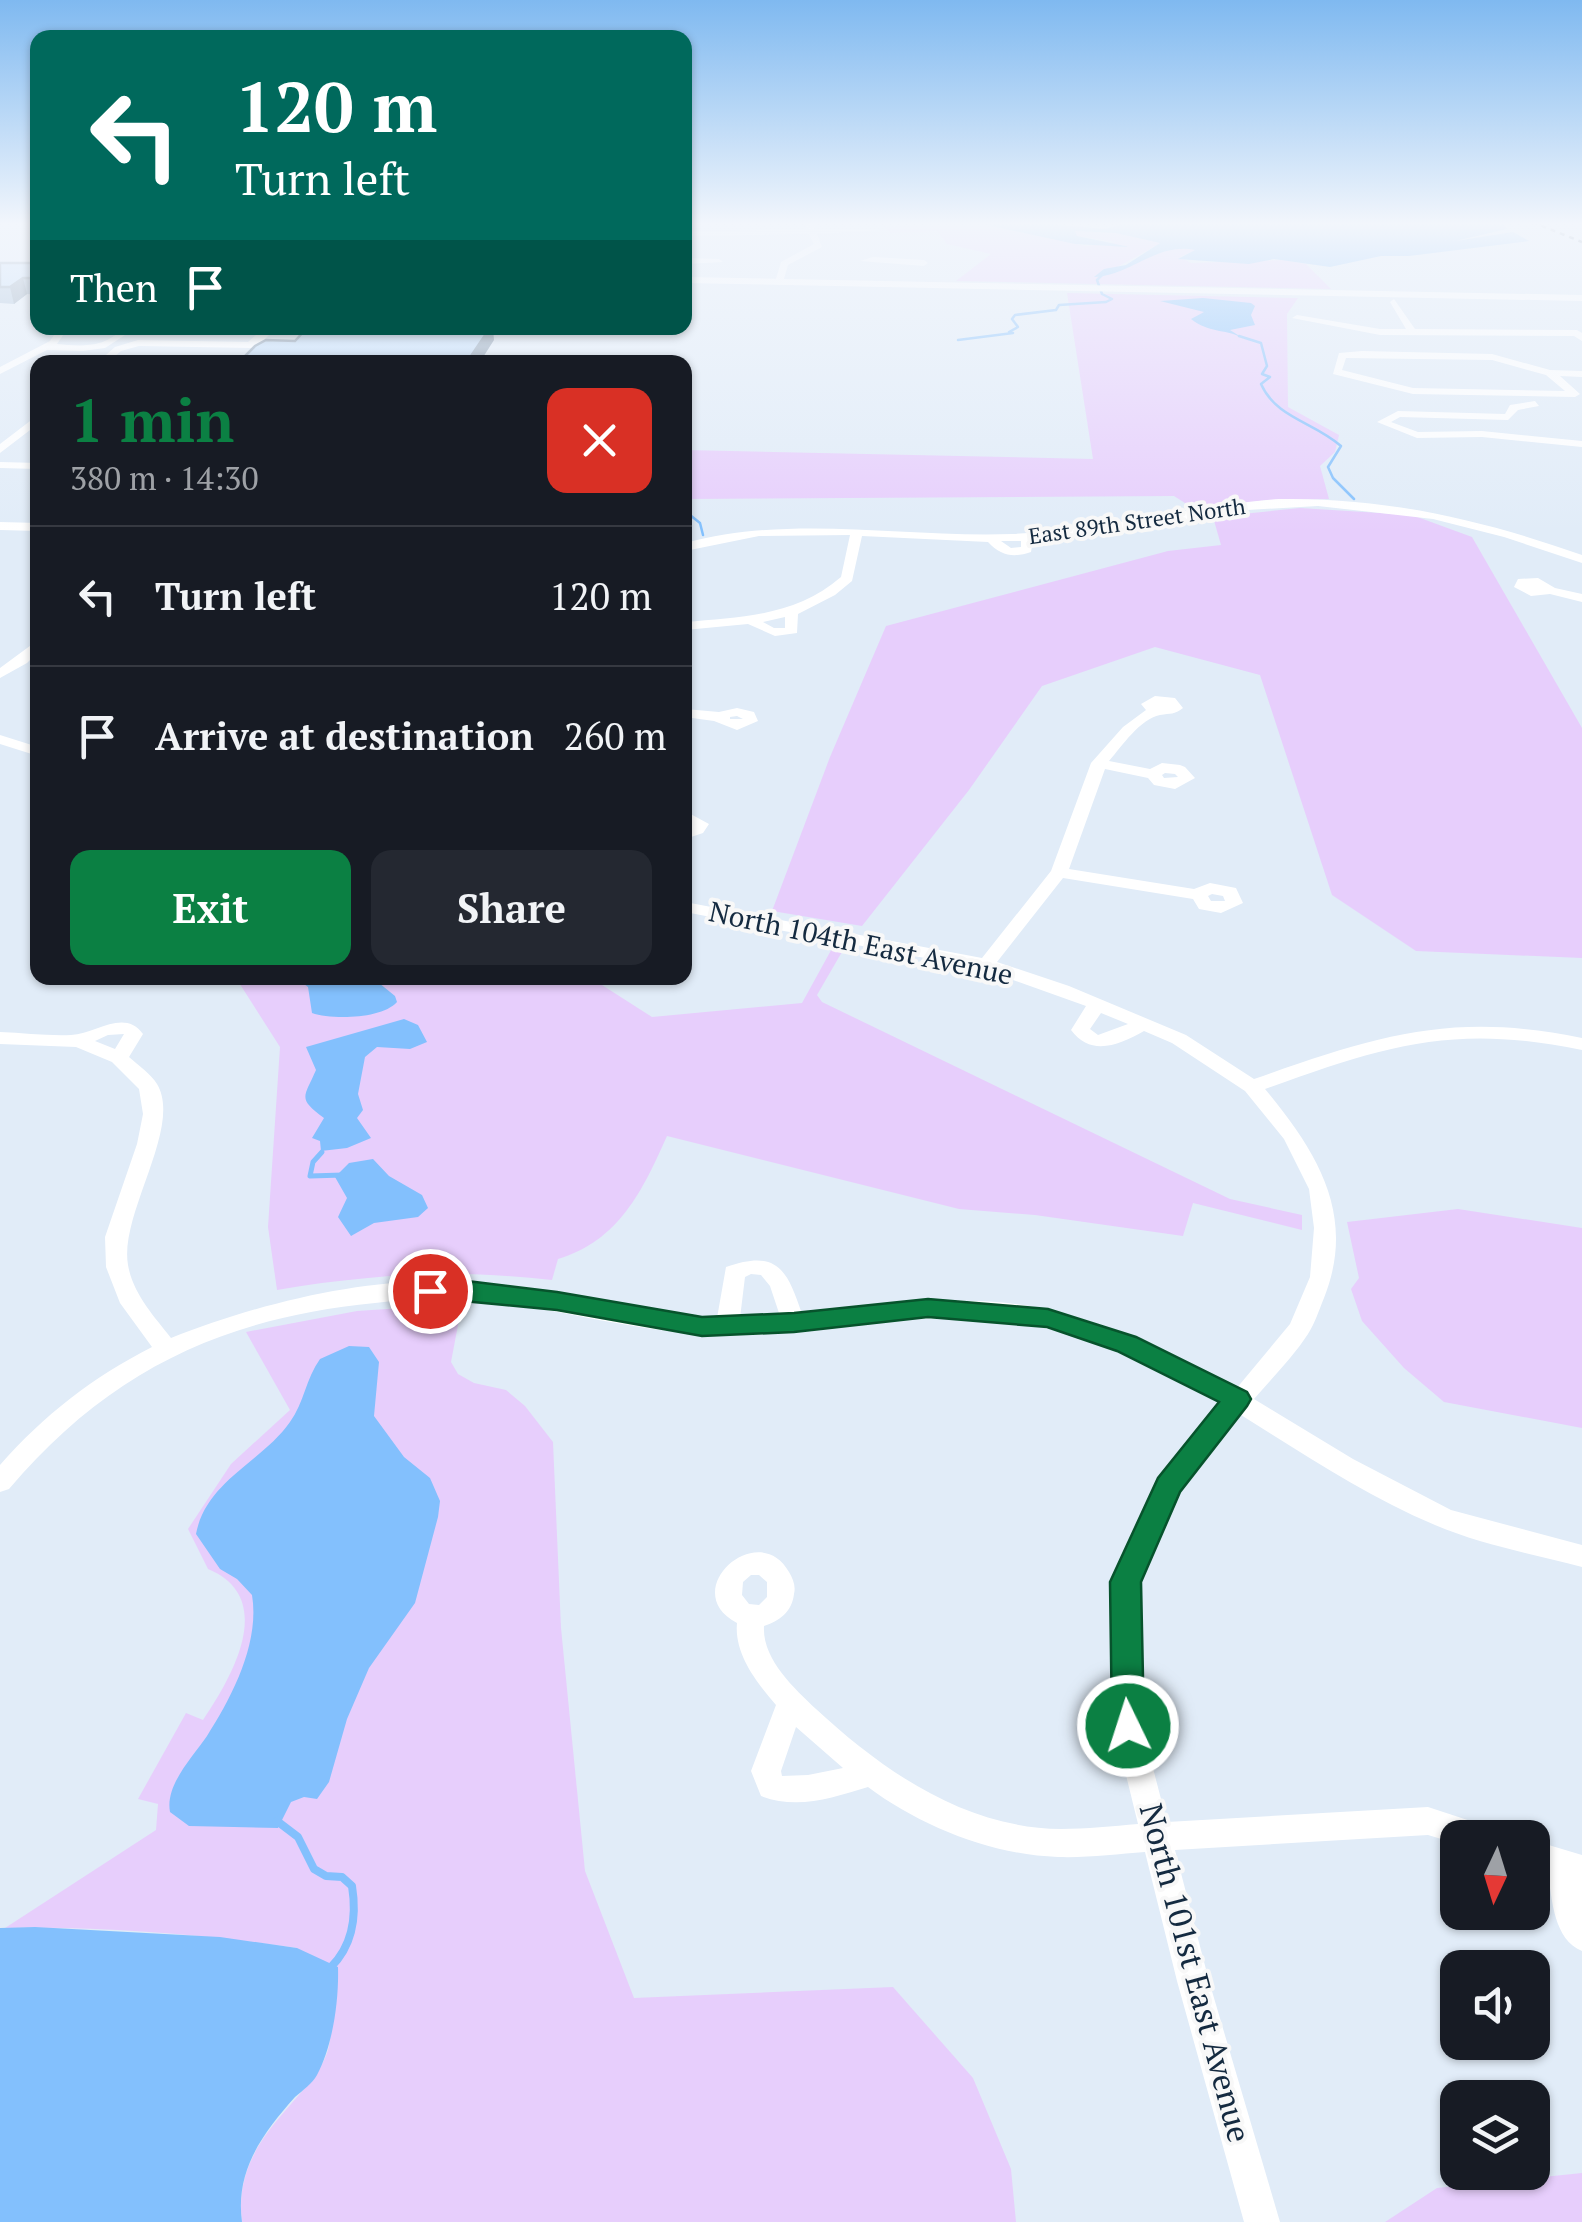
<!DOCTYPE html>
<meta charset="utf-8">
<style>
body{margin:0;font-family:"PT Serif",serif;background:#242831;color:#f1f3f6;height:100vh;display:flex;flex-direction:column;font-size:38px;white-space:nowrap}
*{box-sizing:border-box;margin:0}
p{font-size:32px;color:#9ea1a6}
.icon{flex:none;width:55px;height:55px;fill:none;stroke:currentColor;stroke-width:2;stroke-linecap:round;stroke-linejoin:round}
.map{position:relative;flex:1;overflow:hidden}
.side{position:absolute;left:30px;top:355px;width:662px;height:630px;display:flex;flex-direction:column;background:#171b24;border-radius:20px;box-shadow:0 2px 8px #0004}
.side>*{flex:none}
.banner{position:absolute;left:30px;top:30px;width:662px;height:305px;border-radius:20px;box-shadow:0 2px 8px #0004;background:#00695c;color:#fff;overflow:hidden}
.needle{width:65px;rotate:184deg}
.fabs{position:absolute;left:1440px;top:1820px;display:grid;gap:20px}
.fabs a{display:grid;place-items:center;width:110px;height:110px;border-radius:20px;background:#171b24;box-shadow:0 2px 8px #0004;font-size:50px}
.pin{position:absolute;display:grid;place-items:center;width:85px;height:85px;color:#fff;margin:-42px;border:5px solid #fff;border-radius:50%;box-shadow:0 2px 10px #0007}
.me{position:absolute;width:110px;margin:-55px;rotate:356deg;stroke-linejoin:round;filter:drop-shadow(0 0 8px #0008)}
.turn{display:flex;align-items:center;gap:35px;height:210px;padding:0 40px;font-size:45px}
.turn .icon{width:130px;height:130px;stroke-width:2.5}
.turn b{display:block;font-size:70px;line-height:85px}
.then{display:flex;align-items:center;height:95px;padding:0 40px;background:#0003;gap:20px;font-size:38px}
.round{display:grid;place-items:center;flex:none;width:105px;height:105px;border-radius:20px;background:#242831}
.headline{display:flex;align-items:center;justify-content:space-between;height:170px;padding:0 40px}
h1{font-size:60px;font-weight:600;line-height:75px;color:#0b8043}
.button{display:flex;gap:20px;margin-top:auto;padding:20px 40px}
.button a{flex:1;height:115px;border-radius:20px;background:#0b8043;color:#fff;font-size:40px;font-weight:600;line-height:115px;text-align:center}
.button a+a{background:#242831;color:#f1f3f6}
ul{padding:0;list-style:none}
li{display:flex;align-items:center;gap:30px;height:140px;padding:0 40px;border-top:2px solid #363941}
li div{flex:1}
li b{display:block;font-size:38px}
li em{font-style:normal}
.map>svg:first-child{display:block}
.green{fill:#e7cefc}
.water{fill:#83c0fd}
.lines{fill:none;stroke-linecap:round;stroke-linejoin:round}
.stream-far2{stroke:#83c0fd;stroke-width:2.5}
.stream-far1{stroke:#83c0fd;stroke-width:5}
.stream{stroke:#83c0fd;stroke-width:8}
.minor{fill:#fff;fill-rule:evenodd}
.tertiary{fill:#fff;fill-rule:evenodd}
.rail{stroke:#45596c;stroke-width:2.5;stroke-dasharray:5 5;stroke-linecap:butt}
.wall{fill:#a1bbd5}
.shaded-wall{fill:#8398ae}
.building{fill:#bbd9f8;stroke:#8398ae;stroke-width:2.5}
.route{fill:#0b8043;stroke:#07532c;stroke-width:2.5}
.labels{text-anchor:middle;stroke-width:8;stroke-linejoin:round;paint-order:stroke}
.far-street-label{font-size:22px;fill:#142a40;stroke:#f8f8f8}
.street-label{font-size:28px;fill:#142a40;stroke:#f8f8f8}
.near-street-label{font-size:32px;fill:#142a40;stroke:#f8f8f8}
</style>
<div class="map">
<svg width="1582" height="2222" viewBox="0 0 1582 2222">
<rect width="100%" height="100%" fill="#e1ecf8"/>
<path class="green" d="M924,222H973L1086,246L1117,242L1077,236L1074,231L1116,233L1161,243L1108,272C1140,266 1163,243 1195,250L1180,257L1191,263L1285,260L1306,264L1331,289L956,281L991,254L947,244L937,231L890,233L885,227L925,226Z
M1067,293L1298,298L1287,314L1288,407L1339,435L1335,452L1320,466L1329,499L1267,500L1196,510L1174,496L685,499V450L1093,459Z
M1300,508L1412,515L1472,537L1582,728V958L1416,951L1332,895L1260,675L1155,647L1042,686L969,790L862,926L772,911L830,757L886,626L1168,551L1221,545L1213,517Z
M835,943L846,945L817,995L822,1002L1230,1199L1302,1215V1230L1193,1203L1183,1236L1035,1215L959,1209L667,1136C643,1190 619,1241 558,1259L552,1280C456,1269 373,1274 277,1290L268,1227L280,1047L236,978H591L652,1017L802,1003Z
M1458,1209L1582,1228V1428L1444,1402L1404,1368L1362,1321L1351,1289L1359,1278L1347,1222Z
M462,1304L451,1362L458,1374L474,1383L506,1390L525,1406L553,1442L561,1628L585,1871L634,1998L893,1987L973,2078L1011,2169L1016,2222H242C229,2124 341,2089 329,2027C324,2000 307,1972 297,1948C200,1934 103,1926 5,1928L156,1830L158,1804L138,1799L186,1713L203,1720C232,1677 278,1598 208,1569L188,1529L231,1464L290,1410L246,1332L357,1311Z
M1582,2173V2222H1385L1437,2188Z"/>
<path class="water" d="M973,222H1030L1104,229L1117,226L1113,222H1501L1507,229L1455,241L1513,232L1529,241L1409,256H1381L1330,267L1274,259L1249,264L1178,259L1195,250C1157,242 1130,276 1094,277L1104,269L1126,265L1160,243L1116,233L1075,231L1077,236L1130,247L1075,244Z
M1203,298L1251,303L1255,306L1251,315L1255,325L1230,330L1241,337C1224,329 1209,333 1191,319L1204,312L1160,301Z
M296,978H383L379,983L395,996L397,1002C382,1019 332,1020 312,1013L308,987Z
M404,1019L418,1025L427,1042L410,1049L377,1047L365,1057L358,1094L363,1110L357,1118L371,1138L347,1148L321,1151L320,1141L312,1138L324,1118C297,1098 304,1098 316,1070L306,1047Z
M373,1159L389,1176L422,1195L428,1208L418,1217L374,1223L351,1236L338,1217L347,1198L335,1177L349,1163Z
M349,1346L369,1347L379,1362L374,1416L404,1457L430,1478L440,1501L438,1517L415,1603L369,1668L347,1719L329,1782L317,1799L304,1797L291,1802L278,1828L189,1826L170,1812C165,1785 192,1758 207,1736C232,1697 260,1643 252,1595L237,1579L220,1569L196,1534C206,1481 262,1462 290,1422C304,1403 306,1378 320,1359Z
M35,1927L220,1937L297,1948L338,1967C339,2000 333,2045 317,2075C312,2084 303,2090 295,2097C262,2134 235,2171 242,2222H0V1928Z"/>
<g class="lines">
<path class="stream-far2" d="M1239,336L1261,343L1267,366L1262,374L1270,377L1261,384C1276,418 1314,422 1341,446L1328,467L1333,478L1354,499
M958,340L1013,333L1009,332L1018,327L1012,319L1015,315L1056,310L1059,305L1106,302L1112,299L1102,294L1097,280L1105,272
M685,511L700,523L703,535"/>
<path class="stream-far1" d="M322,1152L313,1162L310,1176L343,1175"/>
<path class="stream" d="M277,1821L298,1837L314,1869L326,1876L342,1877L352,1886C357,1917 353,1945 331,1967"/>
<path class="minor" d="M805,222H810L814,229L883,230L817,234L822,247L788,265L783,282L779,285L775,282L781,262L814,244L809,234L685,236V232L806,229Z
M873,257L924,260L928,263L924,266L860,261Z
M685,258L719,259L723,262L685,264Z
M1394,299L1415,329L1577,330L1582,333V341L1574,336L1380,335L1292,318L1297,315L1380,329H1406L1390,302Z
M59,328H68L57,344C70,345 85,347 99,343C113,340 121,327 136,328L105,348L83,351L47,350L0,374V367L50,341Z
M138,340L252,342L257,345L252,348L139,346L121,351L108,362H98L115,347Z
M1362,351L1492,354L1550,370L1582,371V377L1560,376L1580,394L1575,397L1413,394L1333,374L1339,353ZM1346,358L1492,360L1546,375L1565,391L1413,388L1342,370Z
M1535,401L1539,406L1518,410L1508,420L1400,417L1391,422L1418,432L1482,431L1582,441V447L1482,437L1417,438L1377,422L1398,411L1505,414L1510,405Z
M38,415V424L0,453V444Z
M0,462L38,463V469L0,468Z
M1279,499C1385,497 1483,520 1582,555V563L1504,537L1433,519L1318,506L1247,510L1113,533L1033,540L1031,552C1014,558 1001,556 988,542L862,536L852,581L835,595L798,614L797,633L775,636L748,624L685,630V622C742,617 796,616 841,577L850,535L759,536L685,551V543C794,514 902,538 1013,534C1104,530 1190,506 1279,499ZM1001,541H1021V547L1011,548ZM785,617V628H774L763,622Z
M0,522L38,523V531L0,530Z
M1538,578L1555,588L1582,594V602L1550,594L1531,596L1514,587L1518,579Z
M38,640V652L27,663L0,678V668Z
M1155,696L1175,698L1183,708C1174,715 1171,713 1160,715C1140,719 1122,746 1109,761L1150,769L1162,763L1180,765L1185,767L1195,778L1175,789L1154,785L1148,778L1105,769L1069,869L1194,889L1210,883L1236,888L1243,903L1221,913L1199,909L1193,899L1063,878L997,962L1069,986L1186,1035L1254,1079C1376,1036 1452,1011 1582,1038V1050C1453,1023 1384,1046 1265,1089C1317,1152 1357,1215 1324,1298C1319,1310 1315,1323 1308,1334C1293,1357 1272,1378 1254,1399L1353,1459L1451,1510L1582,1545V1567C1533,1554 1482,1545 1435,1525C1366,1496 1304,1454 1241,1415L1178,1491L1139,1583L1142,1726L1167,1822L1428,1807L1492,1828L1496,1838H1458V1844L1428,1835L1175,1850L1209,1981L1280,2222H1244L1177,1981L1145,1852C1117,1854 1087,1858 1058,1857C992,1855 920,1826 868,1787C832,1798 797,1810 761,1796L751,1771L776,1705C757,1683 734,1654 737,1623C676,1591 758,1517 789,1572C793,1579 796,1586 794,1594C792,1612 779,1621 764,1626C762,1659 794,1688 816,1709C883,1771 965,1828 1061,1829C1086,1829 1113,1826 1138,1824L1114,1726L1113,1583L1159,1479L1223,1404C1107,1335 1021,1309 885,1321C831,1326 775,1337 720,1335C634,1333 551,1306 466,1298C436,1295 405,1300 375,1303C222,1318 109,1371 9,1489L0,1492V1465C44,1415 93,1377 152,1347L120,1303L106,1267L105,1237L137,1144L143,1114L139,1089L112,1062L76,1047L0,1044V1032C24,1033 48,1036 71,1035C96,1034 124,1008 143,1034L129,1057C138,1065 151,1074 157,1084C183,1127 119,1214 128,1265C133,1294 154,1316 171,1338C256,1304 368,1276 460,1282C547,1288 630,1315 717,1318L726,1267C777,1249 787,1269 802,1314C870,1307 940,1296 1008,1303C1090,1313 1165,1348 1236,1389L1290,1324L1310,1277L1314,1228L1309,1189L1284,1139L1245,1091L1172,1043L1144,1031C1119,1045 1091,1057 1071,1030L1086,1006L982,969L685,912V902L982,958L1051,871L1091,763L1123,727L1146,710L1141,704ZM1165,773L1175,774L1178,777L1164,778L1162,775ZM1212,894L1223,896L1225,901H1211L1208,896ZM1101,1013L1128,1024L1098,1035L1090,1029ZM124,1034L115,1049L95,1041L108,1035ZM751,1274L761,1275L770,1286L780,1316L740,1318L745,1277ZM751,1575H759L767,1582V1597L759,1605L749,1604L742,1595L743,1582ZM796,1727L843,1768L808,1775L782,1776L781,1771Z
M737,708L754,712L758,721L737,730L714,721L685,717V709L719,712ZM737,716L743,719H730V717Z
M0,735L38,747V756L0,744Z
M685,811L709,824L703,833L685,839V829L692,826L685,822Z
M1532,1840L1582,1855V1951C1554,1940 1552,1900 1548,1873L1532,1868Z"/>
<path class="tertiary" d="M685,277L1582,295V301L685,283Z
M264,328H276L256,348H248V342Z"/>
<path class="rail" d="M1532,222L1582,242"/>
</g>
<path class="wall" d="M0,263H38V295L27,294L14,304L0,303Z"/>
<path class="shaded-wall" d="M23,278L27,294L14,304L10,287Z
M490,328H493L494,340L480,362H467Z"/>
<path class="building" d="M0,263H38V278H23L10,287H0Z
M307,328H490L467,362H239L255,346L266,340L295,341Z"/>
<linearGradient id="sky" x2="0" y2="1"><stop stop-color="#7fb9f0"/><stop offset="0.42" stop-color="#f2f6fc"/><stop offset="1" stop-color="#f2f6fc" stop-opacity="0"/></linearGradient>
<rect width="1582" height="533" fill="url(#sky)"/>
<path class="route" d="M459,1280L557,1292L702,1317L794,1313L928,1299L1048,1309L1136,1337L1247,1392L1251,1399L1247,1406L1180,1492L1141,1582L1144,1726L1140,1737L1128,1741L1117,1737L1112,1726L1110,1582L1158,1478L1219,1402L1117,1351L1047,1327L928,1317L794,1332L702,1336L557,1310L421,1297L417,1291L421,1284Z"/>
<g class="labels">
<g class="far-street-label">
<text transform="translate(1137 521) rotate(-8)" y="8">East 89th Street North</text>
</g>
<g class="street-label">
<text transform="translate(861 943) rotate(12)" y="10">North 104th East Avenue</text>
</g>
<g class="near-street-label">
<text transform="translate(1195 1973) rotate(75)" y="11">North 101st East Avenue</text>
</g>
</g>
</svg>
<div class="fabs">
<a><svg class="needle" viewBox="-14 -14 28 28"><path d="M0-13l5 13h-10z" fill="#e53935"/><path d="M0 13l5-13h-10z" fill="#9ea1a6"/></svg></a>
<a><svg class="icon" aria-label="sound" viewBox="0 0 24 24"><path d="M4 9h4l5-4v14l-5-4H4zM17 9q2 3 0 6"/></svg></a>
<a><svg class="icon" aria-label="layers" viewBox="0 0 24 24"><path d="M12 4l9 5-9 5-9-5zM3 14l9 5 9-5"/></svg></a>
</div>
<div class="pin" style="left:430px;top:1291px;background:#d93025"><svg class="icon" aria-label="arrive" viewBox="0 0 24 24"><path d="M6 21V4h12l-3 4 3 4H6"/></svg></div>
<svg class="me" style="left:1128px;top:1726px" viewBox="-20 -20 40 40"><circle r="17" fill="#0b8043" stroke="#fff" stroke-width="3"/><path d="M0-11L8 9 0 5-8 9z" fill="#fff"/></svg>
<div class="banner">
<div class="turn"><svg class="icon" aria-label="left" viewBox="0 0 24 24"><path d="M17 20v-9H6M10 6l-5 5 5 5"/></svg><div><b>120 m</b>Turn left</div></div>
<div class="then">Then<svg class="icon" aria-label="arrive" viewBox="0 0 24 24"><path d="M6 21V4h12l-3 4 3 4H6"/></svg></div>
</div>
<section class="side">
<div class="headline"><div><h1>1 min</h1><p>380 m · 14:30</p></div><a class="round" style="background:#d93025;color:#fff"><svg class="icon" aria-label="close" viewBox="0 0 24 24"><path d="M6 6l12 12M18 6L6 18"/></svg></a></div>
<ul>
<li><svg class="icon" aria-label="left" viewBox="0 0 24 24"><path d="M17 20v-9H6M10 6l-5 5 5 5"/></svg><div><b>Turn left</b></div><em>120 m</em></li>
<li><svg class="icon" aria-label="arrive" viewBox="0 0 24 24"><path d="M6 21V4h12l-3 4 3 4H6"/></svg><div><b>Arrive at destination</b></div><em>260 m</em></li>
</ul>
<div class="button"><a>Exit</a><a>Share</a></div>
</section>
</div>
